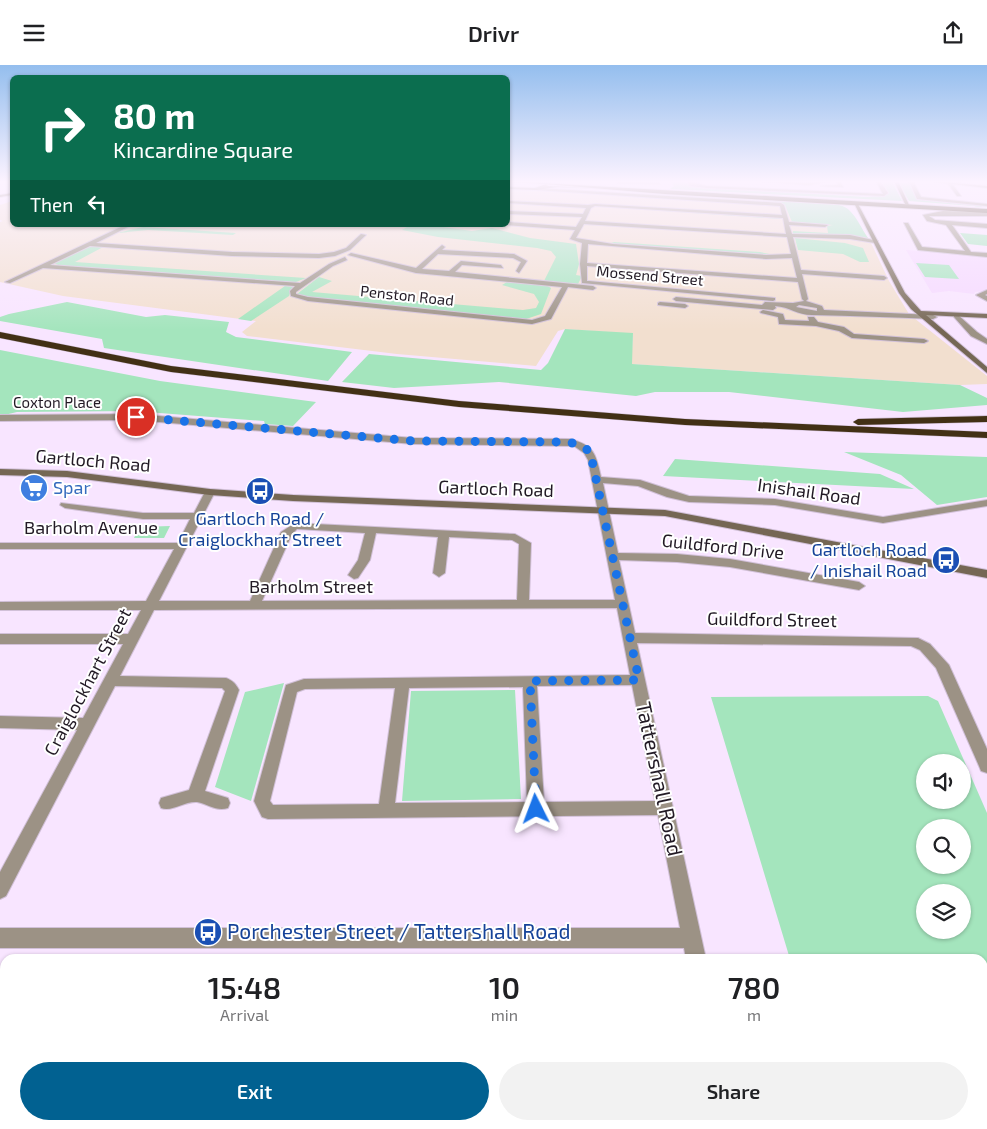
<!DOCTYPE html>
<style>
body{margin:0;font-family:"Exo 2",sans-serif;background:#f2f2f2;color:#202124;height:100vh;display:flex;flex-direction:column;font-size:19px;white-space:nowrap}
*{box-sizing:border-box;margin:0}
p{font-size:16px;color:#757577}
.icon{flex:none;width:28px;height:28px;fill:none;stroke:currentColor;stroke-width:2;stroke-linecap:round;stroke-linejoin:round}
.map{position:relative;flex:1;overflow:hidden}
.panel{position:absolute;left:0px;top:889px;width:988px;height:176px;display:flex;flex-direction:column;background:#fff;border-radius:15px 15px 0 0;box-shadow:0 1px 4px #0004}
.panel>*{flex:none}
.guide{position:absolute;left:10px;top:10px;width:500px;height:152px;border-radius:8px;box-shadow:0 1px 4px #0004;background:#0b6e4f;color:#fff;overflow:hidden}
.buttons{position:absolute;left:916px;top:689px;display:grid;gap:10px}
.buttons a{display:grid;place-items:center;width:55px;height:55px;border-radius:50%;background:#fff;box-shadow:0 1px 4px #0004;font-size:25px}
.pin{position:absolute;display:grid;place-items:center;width:42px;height:42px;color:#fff;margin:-21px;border:2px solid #fff;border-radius:50%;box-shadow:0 1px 5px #0007}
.me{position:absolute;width:55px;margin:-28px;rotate:357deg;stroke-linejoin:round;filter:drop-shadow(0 0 4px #0008)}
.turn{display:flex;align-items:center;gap:18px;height:105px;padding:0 20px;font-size:22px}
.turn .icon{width:65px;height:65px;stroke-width:2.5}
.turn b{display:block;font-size:35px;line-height:42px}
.then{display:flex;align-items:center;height:48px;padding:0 20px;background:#0003;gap:10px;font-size:19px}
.eta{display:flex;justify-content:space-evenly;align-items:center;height:85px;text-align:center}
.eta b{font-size:30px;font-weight:600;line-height:35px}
.action{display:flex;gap:10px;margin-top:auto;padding:10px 20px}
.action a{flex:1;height:58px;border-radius:30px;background:#016191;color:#fff;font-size:20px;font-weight:600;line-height:58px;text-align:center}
.action a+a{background:#f2f2f2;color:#202124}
header{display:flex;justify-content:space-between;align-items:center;height:65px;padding:0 20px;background:#fff;font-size:22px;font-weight:600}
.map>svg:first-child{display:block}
.built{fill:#f5d9ff}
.industrial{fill:#f2dfcf}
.green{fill:#a4e5bd;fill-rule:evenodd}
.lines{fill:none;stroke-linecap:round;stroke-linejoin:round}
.street-casing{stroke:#d1c0d8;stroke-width:2}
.secondary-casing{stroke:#d1c0d8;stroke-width:2}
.primary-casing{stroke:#d1c0d8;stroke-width:2}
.highway-casing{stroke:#d1c0d8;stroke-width:1}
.street{fill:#9c9285;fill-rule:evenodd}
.secondary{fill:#756754;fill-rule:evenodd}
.primary{fill:#5a4932;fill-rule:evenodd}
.highway{fill:#423015;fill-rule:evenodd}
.route{stroke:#1a73e8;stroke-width:9;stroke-dasharray:0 16.2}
.labels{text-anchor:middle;stroke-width:4;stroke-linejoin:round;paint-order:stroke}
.far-street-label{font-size:15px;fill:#221a25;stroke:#fff}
.street-label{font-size:18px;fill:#221a25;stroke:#fff}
.shop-label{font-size:18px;fill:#366cbe;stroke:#fff;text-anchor:start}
.transit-label{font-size:18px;fill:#164399;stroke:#fff}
.near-street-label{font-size:21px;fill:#221a25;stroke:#fff}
.near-transit-label{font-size:21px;fill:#164399;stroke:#fff;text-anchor:start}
</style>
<header><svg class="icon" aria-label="menu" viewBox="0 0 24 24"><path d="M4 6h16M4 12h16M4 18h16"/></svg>Drivr<svg class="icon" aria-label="share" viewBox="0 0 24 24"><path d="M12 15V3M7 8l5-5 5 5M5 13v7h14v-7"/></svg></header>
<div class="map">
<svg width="987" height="1064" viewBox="0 0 987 1064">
<rect width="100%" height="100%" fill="#f8e5ff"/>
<path class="built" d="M906,185L987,191V226L975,227L974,229L949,226L932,228Z"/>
<path class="industrial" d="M508,124L785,140L860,161L872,180L889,216L909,249L987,311V319L960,320L631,299L633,269L565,264L558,266L536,301L397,289L247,271L242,267L256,256L63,231L0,217V157L3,156L0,155V140L12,136V160H508Z"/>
<path class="green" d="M672,116C686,116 693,121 707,123L868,132L886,130L889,128L881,116H892L902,136L670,124L674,121Z
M899,118H910L918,133L923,135L987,142L909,136Z
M772,136C787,137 838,135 848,144C857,152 861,163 868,173L809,168L793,169V166L828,168L827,161L833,160L792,157L785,140Z
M593,141H596L783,152L780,154Z
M402,160H429L472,166L492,163L530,173L576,179L579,199L576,210L582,211L578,219L544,216L556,192L551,186L537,183L438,172L402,165L407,162Z
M143,162L236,168L233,170L148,165L117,168Z
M960,168L987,170V181L968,179Z
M795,173L845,178L863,183L869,197H860L843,189L798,185Z
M614,177L760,187L775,190L608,179Z
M105,181L75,197L306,213L296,217L270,216L60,201L54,198L89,182Z
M916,198L949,200L959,214L925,212Z
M319,212L332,216L312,227L523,245L536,243L539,237L534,229L502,220L507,217L546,220L551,223L541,249L526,254L306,232L297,229Z
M285,221L295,222L291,225L289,231L251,256L238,254Z
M67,237L146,252L165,250L229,257L226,267L236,272L352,287L328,316L104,283L102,274L0,256V252L9,249Z
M565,264L633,268L632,299L960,320L987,333V340L903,347L729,327H655L636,331L499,317L394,323L342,317L369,289L541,305L548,298Z
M0,285L160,316L316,337L293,361L265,359L264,356L134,346L17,347L0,351Z
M844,387L987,392V432L937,440L901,410Z
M675,394L880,409L914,424L663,411Z
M170,461L164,473H134L139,462Z
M284,618L251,736L215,722L245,627Z
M515,625L521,734L402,736L411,626Z
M928,631L938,636L987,748V981H983L982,894H790L711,632ZM925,698H962V735H925ZM962,762V800H925V762ZM925,828H962V865H925Z"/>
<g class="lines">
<defs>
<path id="street" d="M617,116L658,118L660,119L618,118Z
M688,116L707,121L883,129L876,116H880L888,128L884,131L707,123L690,121Z
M758,116L809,118L829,116L809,120Z
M836,116H840L843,122L821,121L838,120Z
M909,116H913L921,132L987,139V141L917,134Z
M946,116H950L961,131H957Z
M538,123L781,138L784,140L789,157L828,160L825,162L789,160L792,169L850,170L878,176L875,178L850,174L793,172L801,205L884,211L887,213L884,215L802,209L808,234L806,236L822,241L824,245L933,250L937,252L933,254C893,252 852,251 812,250C797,250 790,242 775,241L776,243L773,245L676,236L673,234L676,232L762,240L765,237L793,238L804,236L802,234L798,217L587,201V216H589L775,233V235L773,236L582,218L580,199L582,178L570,174L575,165L506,160L508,157L576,162L582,152L508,149V146L583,149L586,143L508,138V136L588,140L595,139L782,150L780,141L536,125ZM595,141L783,153L786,169L585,156L591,143ZM584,159L787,172L791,189L766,190L613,179L576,173ZM588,179L766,194L792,193L797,213L587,198ZM799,240L817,243V246L796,242Z
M943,146L987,147V151H929L935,155L987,159V163L952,160L971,187L987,188V192L918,185L904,158H908L922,182L965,186L946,160L927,156L923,150Z
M125,160H132L96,178L232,187L319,189L334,187L346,183L361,169L366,170L350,185L335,191L319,193L232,191L90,181L50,200L300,218L329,199L345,192L347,195L333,201L296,227V229L308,232L532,255L545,251L562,222L416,208L348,190L351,188L416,203L442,180L445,182L442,185L514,189L527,196L519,208L516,206L521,197L513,193L438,189L422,204L449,206L461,196L501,200L503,203L462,200L455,207L593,221L596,223L593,225L568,222L551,254L532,259L308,236L291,231L290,226L295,221L43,203L10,218L5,217Z
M987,225V229L985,230L987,231V236L976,230Z
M660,237L685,239L688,241L685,243L658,240V238Z
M763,245L783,249L785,255L809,256L808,252H814L818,257L844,262L854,269L924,274L928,276L924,278L852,273L839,266L816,261L779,259L778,252L761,248L760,247Z
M954,250H958L977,267L987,274V279L971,271L954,252Z
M136,349L413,373L570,374C594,380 596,389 601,412L640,415L689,431L775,434L883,452L987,435V441L883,458L775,440L689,437L667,432L638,421L603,418L618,488L677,489L730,494L859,517L865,521L859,525L730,502L677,497L619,495L635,568L918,573L930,579L949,600L987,684V708L981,706L979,701L936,603L920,585L911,581L637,578L706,894H686L684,883H0V863H680L658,750L268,754L262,752L254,736L286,620L304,614L630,610L617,543L154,545L120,611L226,613C232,615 236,619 239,625L205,726L228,733L230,738L228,743C217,747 208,739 197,737C184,736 173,747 161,743L159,738L161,733L189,725L225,626L222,623L115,621L6,831L0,834V807L77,665L0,663V651L83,653L123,579H0V569H128L141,545H0V537L146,536L174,484H0V478H178L190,454H143L65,443L60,440L61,438L143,448H194L206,425H214L215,427L159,536H250L281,467L295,458L515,469L531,478L529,535H615L588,395L584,388L574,381L413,379L136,355L0,356V350ZM297,464L365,468L358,495L348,510L354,514L358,513L370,495L376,468L438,472L433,508L439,512L445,508L449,472L512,475L519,479L517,535L262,536L292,469ZM632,620L655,736L544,737L537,621ZM523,622L527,737L395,738L409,623ZM395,623L379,739L273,740L270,736L297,627L305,624Z
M982,994H987V1016H982Z
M710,1060H732V1064H710Z
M852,1060H874L875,1064H853Z"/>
<path id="secondary" d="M894,116H898L909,140L905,139Z
M933,116L987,121V123L935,117Z
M546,119L548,121L589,123L557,122L536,125L508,124V122L535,123Z
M12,128V130L0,132V130Z
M854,138L858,139L905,228L921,246L987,249V253L926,250L987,302V308L911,244L899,228Z
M0,404L67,406L210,424L293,430L665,445L987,505V513L665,451L293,436L210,430L67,412L0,410Z"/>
<path id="primary" d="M508,116L987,144V148L665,129Z"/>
<path id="highway" d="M0,267L171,301L459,336L685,354L987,367V373L685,360L459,342L171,307L0,273Z
M987,351V357L858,360L853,357L858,354Z"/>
</defs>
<use href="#street" class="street-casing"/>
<use href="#secondary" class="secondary-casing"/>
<use href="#primary" class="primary-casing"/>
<use href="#highway" class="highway-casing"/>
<use href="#street" class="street"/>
<use href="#secondary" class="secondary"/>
<use href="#primary" class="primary"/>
<use href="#highway" class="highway"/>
</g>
<linearGradient id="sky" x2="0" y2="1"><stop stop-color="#94beee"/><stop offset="0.44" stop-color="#fcf3ff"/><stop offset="1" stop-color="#fcf3ff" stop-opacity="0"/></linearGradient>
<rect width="987" height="265" fill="url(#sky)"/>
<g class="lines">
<path class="route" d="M136,352L413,376L570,377L590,386L639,615L530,616L536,744"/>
</g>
<defs>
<symbol id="supermarket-disc" viewBox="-11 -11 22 22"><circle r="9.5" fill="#3f7fe0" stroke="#fff"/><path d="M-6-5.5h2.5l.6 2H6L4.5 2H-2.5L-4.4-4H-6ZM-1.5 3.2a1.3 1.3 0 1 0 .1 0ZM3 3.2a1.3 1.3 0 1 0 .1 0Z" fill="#fff"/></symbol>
<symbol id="bus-disc" viewBox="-11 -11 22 22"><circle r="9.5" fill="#1a4fb4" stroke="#fff"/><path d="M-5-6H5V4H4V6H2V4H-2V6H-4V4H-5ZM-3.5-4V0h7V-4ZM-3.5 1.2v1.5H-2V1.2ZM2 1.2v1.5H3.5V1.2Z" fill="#fff"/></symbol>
</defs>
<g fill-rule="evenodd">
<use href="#supermarket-disc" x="18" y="407" width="32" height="32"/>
<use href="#bus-disc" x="244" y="410" width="32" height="32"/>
<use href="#bus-disc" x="930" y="479" width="32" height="32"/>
<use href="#bus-disc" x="192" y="851" width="32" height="32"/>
</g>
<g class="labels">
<g class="far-street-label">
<text transform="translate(650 211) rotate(5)" y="5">Mossend Street</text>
<text transform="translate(407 231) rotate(6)" y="5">Penston Road</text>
<text x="57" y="343">Coxton Place</text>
</g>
<g class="street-label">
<text transform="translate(93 396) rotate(5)" y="6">Gartloch Road</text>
<text transform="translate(496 424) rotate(2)" y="6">Gartloch Road</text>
<text transform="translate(809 427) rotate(8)" y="6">Inishail Road</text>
<text x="91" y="469">Barholm Avenue</text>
<text transform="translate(723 482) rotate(6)" y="6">Guildford Drive</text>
<text x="311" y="528">Barholm Street</text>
<text transform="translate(772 555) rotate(1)" y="6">Guildford Street</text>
<text transform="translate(88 617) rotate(-62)" y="6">Craiglockhart Street</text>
</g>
<g class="shop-label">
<text x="53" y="429">Spar</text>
</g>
<g class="transit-label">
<text x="260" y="460">Gartloch Road /<tspan x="260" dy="21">Craiglockhart Street</tspan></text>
<text x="927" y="491" text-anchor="end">Gartloch Road<tspan x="927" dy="21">/ Inishail Road</tspan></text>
</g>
<g class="near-street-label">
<text transform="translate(659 714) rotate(78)" y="7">Tattershall Road</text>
</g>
<g class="near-transit-label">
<text x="227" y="874">Porchester Street / Tattershall Road</text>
</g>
</g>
</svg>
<div class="buttons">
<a><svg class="icon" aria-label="sound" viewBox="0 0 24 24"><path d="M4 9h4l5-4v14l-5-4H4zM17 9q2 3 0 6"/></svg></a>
<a><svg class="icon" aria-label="search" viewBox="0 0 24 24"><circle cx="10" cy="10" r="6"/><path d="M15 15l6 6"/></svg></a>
<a><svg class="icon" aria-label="layers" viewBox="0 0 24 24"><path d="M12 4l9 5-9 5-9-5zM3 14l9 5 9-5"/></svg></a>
</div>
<div class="pin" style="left:136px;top:352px;background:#d93025"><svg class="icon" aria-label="arrive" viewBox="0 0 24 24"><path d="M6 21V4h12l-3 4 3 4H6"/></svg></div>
<svg class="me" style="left:536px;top:744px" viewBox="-20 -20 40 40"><path d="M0-17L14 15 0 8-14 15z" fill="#1a73e8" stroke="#fff" stroke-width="4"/></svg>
<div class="guide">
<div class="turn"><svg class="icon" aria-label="right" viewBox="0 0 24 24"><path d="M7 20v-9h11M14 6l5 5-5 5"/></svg><div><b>80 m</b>Kincardine Square</div></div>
<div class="then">Then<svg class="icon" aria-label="left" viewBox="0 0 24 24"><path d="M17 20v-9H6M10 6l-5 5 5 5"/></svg></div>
</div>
<section class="panel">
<div class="eta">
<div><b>15:48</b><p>Arrival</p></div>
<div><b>10</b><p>min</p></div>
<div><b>780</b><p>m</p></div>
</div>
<div class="action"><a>Exit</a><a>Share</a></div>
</section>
</div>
